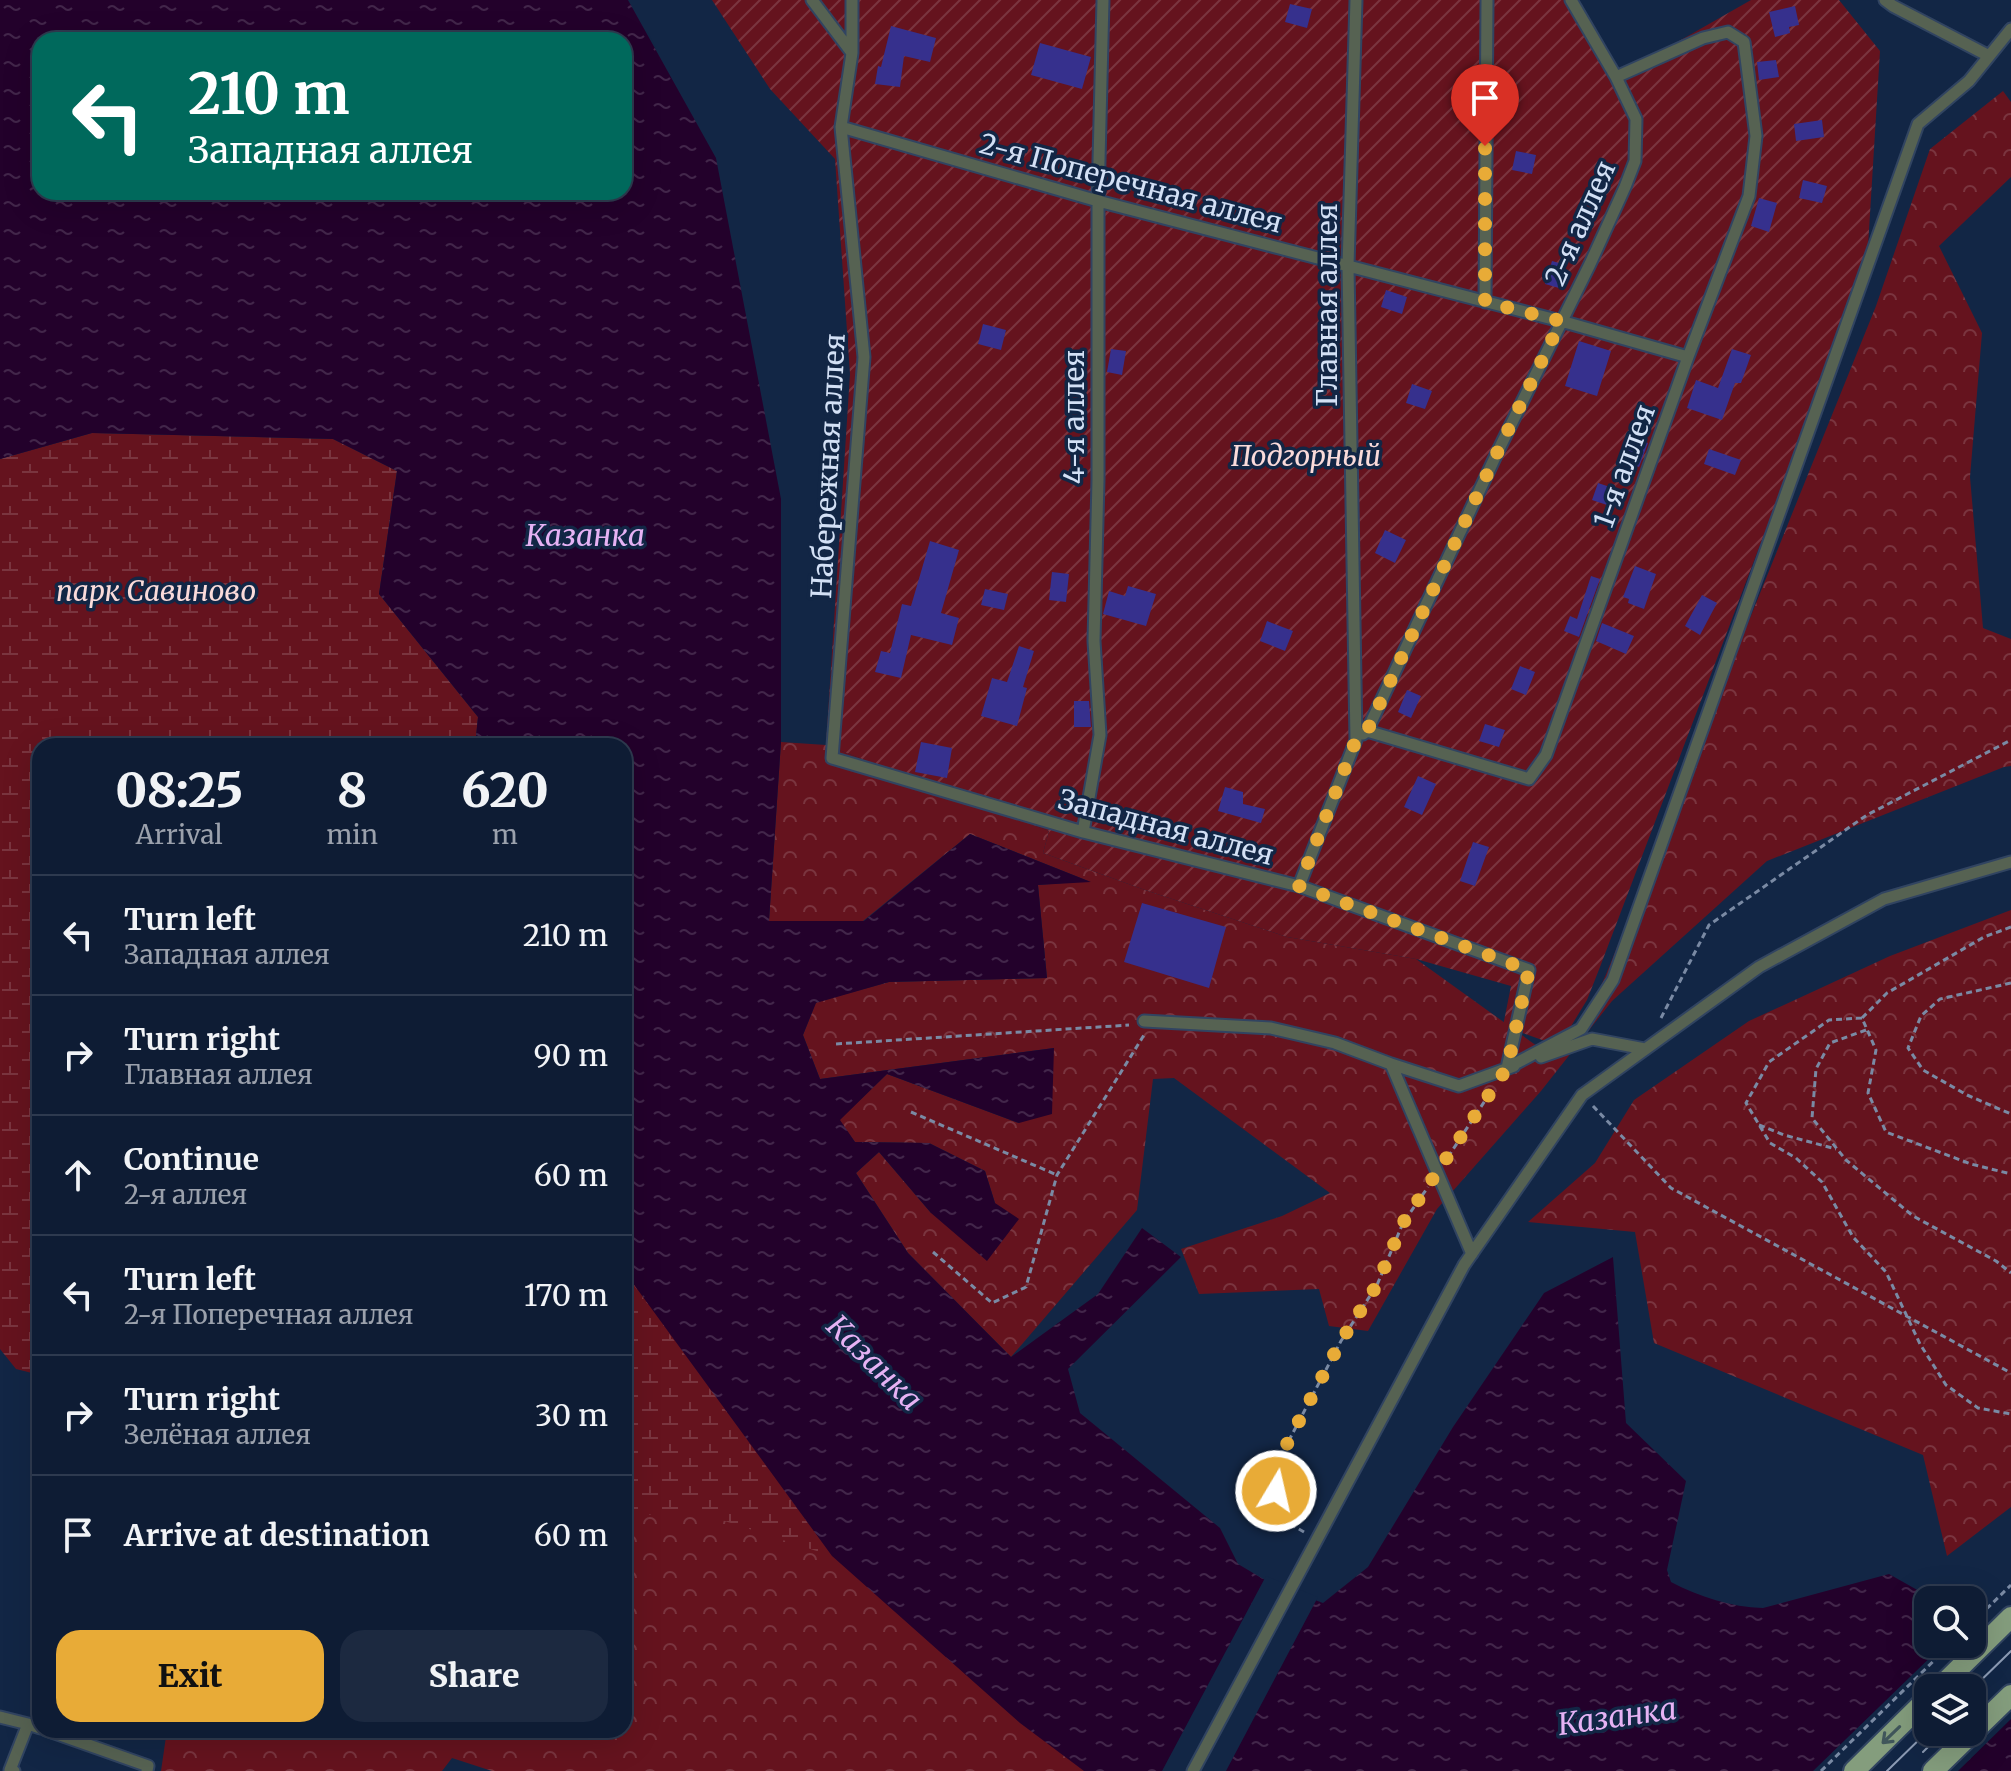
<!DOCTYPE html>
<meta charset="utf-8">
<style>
body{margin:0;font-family:Merriweather,serif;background:#1c2940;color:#f1f3f6;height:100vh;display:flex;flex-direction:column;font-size:30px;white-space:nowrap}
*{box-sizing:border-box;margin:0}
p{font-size:26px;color:#9ba1ac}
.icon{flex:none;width:44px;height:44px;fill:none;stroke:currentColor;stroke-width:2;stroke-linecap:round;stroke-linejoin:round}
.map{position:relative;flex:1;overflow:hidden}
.details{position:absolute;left:32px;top:738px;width:600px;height:1000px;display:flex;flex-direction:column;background:#0e1c34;border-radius:24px;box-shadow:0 8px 32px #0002,0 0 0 2px #2e3a4f}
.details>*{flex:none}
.banner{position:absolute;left:32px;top:32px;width:600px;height:168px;border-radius:24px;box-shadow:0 8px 32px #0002,0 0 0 2px #2e3a4f;background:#00695c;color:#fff;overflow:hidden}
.buttons{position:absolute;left:1914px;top:1586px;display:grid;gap:16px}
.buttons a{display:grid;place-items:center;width:72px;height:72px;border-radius:16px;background:#0e1c34;box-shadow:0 8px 32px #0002,0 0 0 2px #2e3a4f;font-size:40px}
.pin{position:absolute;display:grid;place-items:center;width:68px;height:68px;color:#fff;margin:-82px -34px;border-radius:50% 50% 50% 0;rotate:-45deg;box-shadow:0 0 8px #0007}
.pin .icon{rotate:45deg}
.me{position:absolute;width:88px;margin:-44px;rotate:9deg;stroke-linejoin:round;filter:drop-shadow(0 0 6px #0008)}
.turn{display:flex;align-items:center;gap:28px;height:168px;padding:0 24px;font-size:36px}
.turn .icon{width:104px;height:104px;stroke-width:2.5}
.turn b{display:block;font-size:56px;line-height:68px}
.eta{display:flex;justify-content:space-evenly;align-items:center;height:136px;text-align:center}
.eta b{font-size:48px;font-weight:800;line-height:56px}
.primary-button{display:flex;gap:16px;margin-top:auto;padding:16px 24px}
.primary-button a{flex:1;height:92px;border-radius:24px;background:#e8ab37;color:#111;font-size:32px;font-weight:800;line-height:92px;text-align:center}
.primary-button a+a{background:#1c2940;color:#f1f3f6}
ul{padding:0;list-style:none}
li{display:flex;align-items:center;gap:24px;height:120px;padding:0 24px;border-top:2px solid #2e3a4f}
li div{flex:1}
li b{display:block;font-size:30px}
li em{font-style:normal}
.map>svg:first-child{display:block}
.forest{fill:url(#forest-crowns)}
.wetland{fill:url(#wetland-marsh)}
.garden{fill:url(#garden-furrows)}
.water{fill:url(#water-ripples);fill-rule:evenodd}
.pier{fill:#122645;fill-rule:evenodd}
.building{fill:#36308d}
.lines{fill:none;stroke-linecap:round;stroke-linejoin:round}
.service-casing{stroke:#314461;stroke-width:15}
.primary-casing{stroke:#314461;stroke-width:24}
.path{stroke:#7a8aa4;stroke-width:3;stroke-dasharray:6 4;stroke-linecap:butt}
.service{stroke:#566252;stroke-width:11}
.primary{stroke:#849d7d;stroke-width:20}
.tram{stroke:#8c9bb4;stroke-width:2}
.oneway{stroke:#40565b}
.route{stroke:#e8ab37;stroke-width:14;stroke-dasharray:0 25.2}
.labels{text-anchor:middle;stroke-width:7;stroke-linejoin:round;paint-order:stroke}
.street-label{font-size:28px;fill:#d3e0f5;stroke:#122645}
.park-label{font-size:28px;font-style:italic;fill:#fadbda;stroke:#122645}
.water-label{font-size:30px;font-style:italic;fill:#e6b2f4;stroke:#122645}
</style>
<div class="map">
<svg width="2011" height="1771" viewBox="0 0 2011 1771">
<defs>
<pattern id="forest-crowns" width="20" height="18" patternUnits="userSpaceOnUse" patternTransform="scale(2)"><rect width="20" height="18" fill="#65131e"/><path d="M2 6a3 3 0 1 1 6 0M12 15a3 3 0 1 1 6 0" fill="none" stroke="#7a353f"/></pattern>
<pattern id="wetland-marsh" width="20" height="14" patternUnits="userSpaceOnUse" patternTransform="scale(2)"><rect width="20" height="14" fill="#65131e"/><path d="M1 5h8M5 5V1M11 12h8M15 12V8" fill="none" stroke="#7a353f"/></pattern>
<pattern id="garden-furrows" width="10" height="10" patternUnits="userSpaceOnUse" patternTransform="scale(2)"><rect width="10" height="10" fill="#65131e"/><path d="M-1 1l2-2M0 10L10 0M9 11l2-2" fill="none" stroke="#7a353f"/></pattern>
<pattern id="water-ripples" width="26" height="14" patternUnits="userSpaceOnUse" patternTransform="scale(2)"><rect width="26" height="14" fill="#23012b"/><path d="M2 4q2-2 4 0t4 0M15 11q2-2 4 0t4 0" fill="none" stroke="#42264a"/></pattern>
</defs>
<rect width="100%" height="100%" fill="#122645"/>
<path class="forest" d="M2003,91L2011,102V177L1939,246L1982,333L1970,477L1983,628L2011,639V766L2004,767L1767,861L1612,1001L1541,1091L1437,1209L1368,1331L1329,1326L1319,1289L1199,1294L1181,1249L1282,1216L1330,1193L1174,1078L1153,1079L1137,1210L1011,1357L908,1253L856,1173L879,1152L931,1213L995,1203L985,1171L929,1143L855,1142L839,1120L887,1074L1019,1123L1054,1048L820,1079L803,1035L816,1002L889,982L1047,978L1038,885L1088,881L970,834L863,921H769L781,742L826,745L1049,831L1043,853L1145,890L1287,937L1416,959L1544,1051L1562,1053L1597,995L1607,972L1876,306L1930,149Z
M2011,910V1507L1947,1556L1923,1455L1654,1343L1635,1232L1528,1222L1595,1163L1634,1100L1749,1021L1890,956Z
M624,1261L1102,1771H492L452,1758L442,1771H161L167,1730H624Z"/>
<path class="wetland" d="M92,433L333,439L397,471L379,594L478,717L475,746H40V1375L16,1369L0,1349V459Z
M624,1272L832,1556L688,1509L647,1515L624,1504Z"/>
<path class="garden" d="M712,0H1570L1616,77L1751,0H1839L1880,51L1867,263L1600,967L1587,1000L1559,1046L1503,1026L1511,986L1416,959L1287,937L1145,890L1043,853L1049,831L826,745L850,374L835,159L770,89Z"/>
<path class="water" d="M0,0H628L716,158L781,499V742L769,921H864L970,834L1091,882L1038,885L1047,978L889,982L816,1003L803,1035L820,1079L1054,1048L1052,1114L1019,1123L887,1074L840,1120L855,1142L929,1143L985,1171L995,1203L1019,1219L987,1261L931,1213L879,1152L856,1173L908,1253L1011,1357L1098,1294L1142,1228L1181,1257L1068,1369L1080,1413L1220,1528L1238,1564L1270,1583L1323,1603L1368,1567L1453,1427L1544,1293L1613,1257L1626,1423L1686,1481L1667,1570L1671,1582C1700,1597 1731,1607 1763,1608L1889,1574L1935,1600H1928V1644L2011,1643V1771H1084L1020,1723L832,1556L624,1271V746H475L478,717L379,594L397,471L333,439L92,433L0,459ZM40,40H624V192H40ZM1928,1688H1972V1732H1928Z"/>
<path class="pier" d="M1266,1576L1318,1597L1226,1771H1162Z
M1972,1617L2011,1639V1719L1958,1771H1813L1944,1644H1972ZM1928,1688H1972V1732H1928Z"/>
<path class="building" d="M1290,4L1312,9L1307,28L1285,22Z
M1795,6L1799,25L1789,27L1790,33L1775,37L1769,12Z
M891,26L936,38L930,62L904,56L900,87L875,84L878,66L881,67Z
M1040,43L1091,57L1082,89L1031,75Z
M1776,60L1779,77L1759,80L1757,62Z
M1822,120L1824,137L1796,141L1794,124Z
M1516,151L1536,155L1532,174L1512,170Z
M1803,180L1827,186L1822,203L1799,198Z
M1759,198L1777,203L1769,232L1751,226Z
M1552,261L1566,265L1559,288L1545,284Z
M1386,290L1407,297L1402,314L1381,307Z
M983,324L1006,330L1001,350L978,344Z
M1579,341L1611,351L1597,396L1565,386Z
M1111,349L1126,351L1122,375L1107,372Z
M1732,349L1751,355L1741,383H1735L1722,420L1687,408L1696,380L1718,388Z
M1412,384L1432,391L1425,409L1406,403Z
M1631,437L1648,443L1639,467L1622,461Z
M1709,449L1741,460L1735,475L1704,464Z
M1598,483L1616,489L1610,506L1592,500Z
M1385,530L1406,540L1395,563L1375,553Z
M930,541L959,550L941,613L959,618L952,645L911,635L901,678L875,672L881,651L890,653L902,604L911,606Z
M1635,566L1656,574L1644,609L1628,603L1629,599L1623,597Z
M1052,572L1069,574L1066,602L1049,600Z
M1591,576L1600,579L1579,637L1564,631L1570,616L1577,619Z
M1128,586L1156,594L1146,626L1103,614L1109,591L1125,596Z
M985,589L1008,594L1004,610L981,605Z
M1702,595L1717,603L1700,635L1685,626Z
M1267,621L1293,631L1285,651L1260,641Z
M1602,623L1634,636L1626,654L1596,641Z
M1019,646L1034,651L1023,687L1027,688L1017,726L981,716L992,678L1007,682Z
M1520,666L1535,672L1526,695L1511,689Z
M1407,690L1421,696L1411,718L1398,712Z
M1074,701H1089L1091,727H1074Z
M1485,724L1505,730L1499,747L1479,741Z
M921,742L952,748L947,778L915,772Z
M1418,776L1436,784L1422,815L1404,807Z
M1225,787L1243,792V804L1265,809L1261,823L1218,811Z
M1473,842L1489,847L1475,886L1460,881Z
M1142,903L1226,927L1209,988L1124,962Z"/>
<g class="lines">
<defs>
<path id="service" d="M812,0L852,53
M852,0V53L841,127L864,357L832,758L1083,832L1299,886L1529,970L1507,1068
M1885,0L1893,6L1989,56
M841,127L1098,201L1568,323L1688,357
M1485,302L1487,0
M1367,731L1529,779L1546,755L1688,357L1749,196L1756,136L1744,42L1728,32L1703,38L1616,77L1571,0
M1363,734L1367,731L1498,451L1590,264L1625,187L1635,161L1636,119L1616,77
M1083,832L1100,735L1094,641L1098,480V201L1103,0
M1299,886L1356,740L1348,266L1356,0
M1144,1021L1271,1028L1335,1043L1391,1064L1459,1086L1514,1066
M1541,1057L1592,1039L1645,1049
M1391,1064L1472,1254
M1507,1068L1581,1029L1613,980L1918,124L1969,81L2011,29
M0,1717L28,1724
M46,1730L148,1766L147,1771
M14,1771L10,1770L28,1724L40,1728
M1193,1771L1464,1265L1582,1095L1759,967L1884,899L2011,862"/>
<path id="primary" d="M1939,1688L2011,1617
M1854,1771L1928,1698
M1933,1771L2011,1695"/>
</defs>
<use href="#service" class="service-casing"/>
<use href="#primary" class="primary-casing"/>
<path class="path" d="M2011,927L1984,937L1887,993L1862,1018L1876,1050L1868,1093L1886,1132L1971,1164L2011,1174
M2011,983L1940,999L1921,1016L1908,1048L1923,1070L1967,1095L2011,1114
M1661,1018L1709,925L1867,815L2011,740
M1862,1018L1829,1020L1769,1062L1746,1103L1770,1143L1796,1158L1822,1182L1853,1237L1886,1272L1920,1344L1946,1385L1978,1408L2011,1414
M1866,1030L1830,1043L1816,1069L1812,1118L1846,1160L1913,1216L1996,1261L2011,1273
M836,1044L1129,1025
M1593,1106L1671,1188L2011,1373
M911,1112L1057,1175
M1759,1125L1784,1135L1836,1149
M1448,1157L1492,1090
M933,1252L992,1303L1026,1287L1057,1175L1144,1035
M1304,1532L1277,1516L1275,1467L1341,1341L1377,1285L1403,1223L1428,1187
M1972,1623L2011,1585
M1821,1771L1951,1644"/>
<use href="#service" class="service"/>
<use href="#primary" class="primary"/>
<path class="tram" d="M1972,1689L2011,1651
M1923,1752L1943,1732
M1887,1771L1928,1731"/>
</g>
<defs><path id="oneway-shaft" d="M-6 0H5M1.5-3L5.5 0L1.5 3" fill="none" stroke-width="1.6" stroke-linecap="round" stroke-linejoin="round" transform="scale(2)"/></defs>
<use class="oneway" href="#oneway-shaft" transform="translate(1891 1735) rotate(136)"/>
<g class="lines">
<path class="route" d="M1276,1491L1275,1467L1341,1341L1377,1285L1403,1223L1507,1068L1529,970L1299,886L1356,740L1367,731L1498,451L1561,321L1485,302V146"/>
</g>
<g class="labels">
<g class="street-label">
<text transform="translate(1131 183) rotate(15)" y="10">2-я Поперечная аллея</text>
<text transform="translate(1580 223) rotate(-66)" y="10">2-я аллея</text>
<text transform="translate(1327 305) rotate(-90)" y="10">Главная аллея</text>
<text transform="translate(1074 417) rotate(-90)" y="10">4-я аллея</text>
<text transform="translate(828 466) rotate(-87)" y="10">Набережная аллея</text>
<text transform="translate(1624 466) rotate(-70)" y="10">1-я аллея</text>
<text transform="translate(1166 827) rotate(15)" y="10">Западная аллея</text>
</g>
<g class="park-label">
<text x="1306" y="466">Подгорный</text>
<text x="156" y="601">парк Савиново</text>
</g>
<g class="water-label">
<text x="585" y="546">Казанка</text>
<text transform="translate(874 1363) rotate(45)" y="10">Казанка</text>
<text transform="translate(1617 1717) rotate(-8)" y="10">Казанка</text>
</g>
</g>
</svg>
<div class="buttons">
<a><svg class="icon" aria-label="search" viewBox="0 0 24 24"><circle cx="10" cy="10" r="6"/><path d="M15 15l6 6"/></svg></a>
<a><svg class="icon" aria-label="layers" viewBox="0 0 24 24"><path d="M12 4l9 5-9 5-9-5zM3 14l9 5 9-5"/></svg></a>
</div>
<div class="pin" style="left:1485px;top:146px;background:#d93025"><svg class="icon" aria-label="arrive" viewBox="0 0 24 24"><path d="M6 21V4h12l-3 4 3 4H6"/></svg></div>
<svg class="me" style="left:1276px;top:1491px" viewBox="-20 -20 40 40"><circle r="17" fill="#e8ab37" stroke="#fff" stroke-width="3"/><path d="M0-11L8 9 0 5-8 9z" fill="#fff"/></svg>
<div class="banner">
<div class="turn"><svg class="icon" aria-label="left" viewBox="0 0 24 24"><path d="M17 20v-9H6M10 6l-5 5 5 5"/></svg><div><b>210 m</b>Западная аллея</div></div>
</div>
<section class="details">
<div class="eta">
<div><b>08:25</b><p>Arrival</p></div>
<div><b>8</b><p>min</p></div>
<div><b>620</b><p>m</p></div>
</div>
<ul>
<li><svg class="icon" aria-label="left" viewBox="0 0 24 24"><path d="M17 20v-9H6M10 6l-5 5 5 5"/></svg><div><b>Turn left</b><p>Западная аллея</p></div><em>210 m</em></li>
<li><svg class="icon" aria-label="right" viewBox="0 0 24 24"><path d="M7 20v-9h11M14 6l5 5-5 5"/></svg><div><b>Turn right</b><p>Главная аллея</p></div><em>90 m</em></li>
<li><svg class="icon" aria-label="ahead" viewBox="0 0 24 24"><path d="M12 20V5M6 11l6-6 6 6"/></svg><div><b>Continue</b><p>2-я аллея</p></div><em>60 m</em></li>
<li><svg class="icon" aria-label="left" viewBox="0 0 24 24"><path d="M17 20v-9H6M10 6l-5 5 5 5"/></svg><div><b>Turn left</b><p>2-я Поперечная аллея</p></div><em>170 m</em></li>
<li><svg class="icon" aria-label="right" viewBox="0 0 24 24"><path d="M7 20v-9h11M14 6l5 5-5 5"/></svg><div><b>Turn right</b><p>Зелёная аллея</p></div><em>30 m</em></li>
<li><svg class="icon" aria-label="arrive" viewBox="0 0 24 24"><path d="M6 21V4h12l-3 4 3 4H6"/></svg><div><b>Arrive at destination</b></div><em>60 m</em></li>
</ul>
<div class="primary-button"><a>Exit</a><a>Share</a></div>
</section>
</div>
